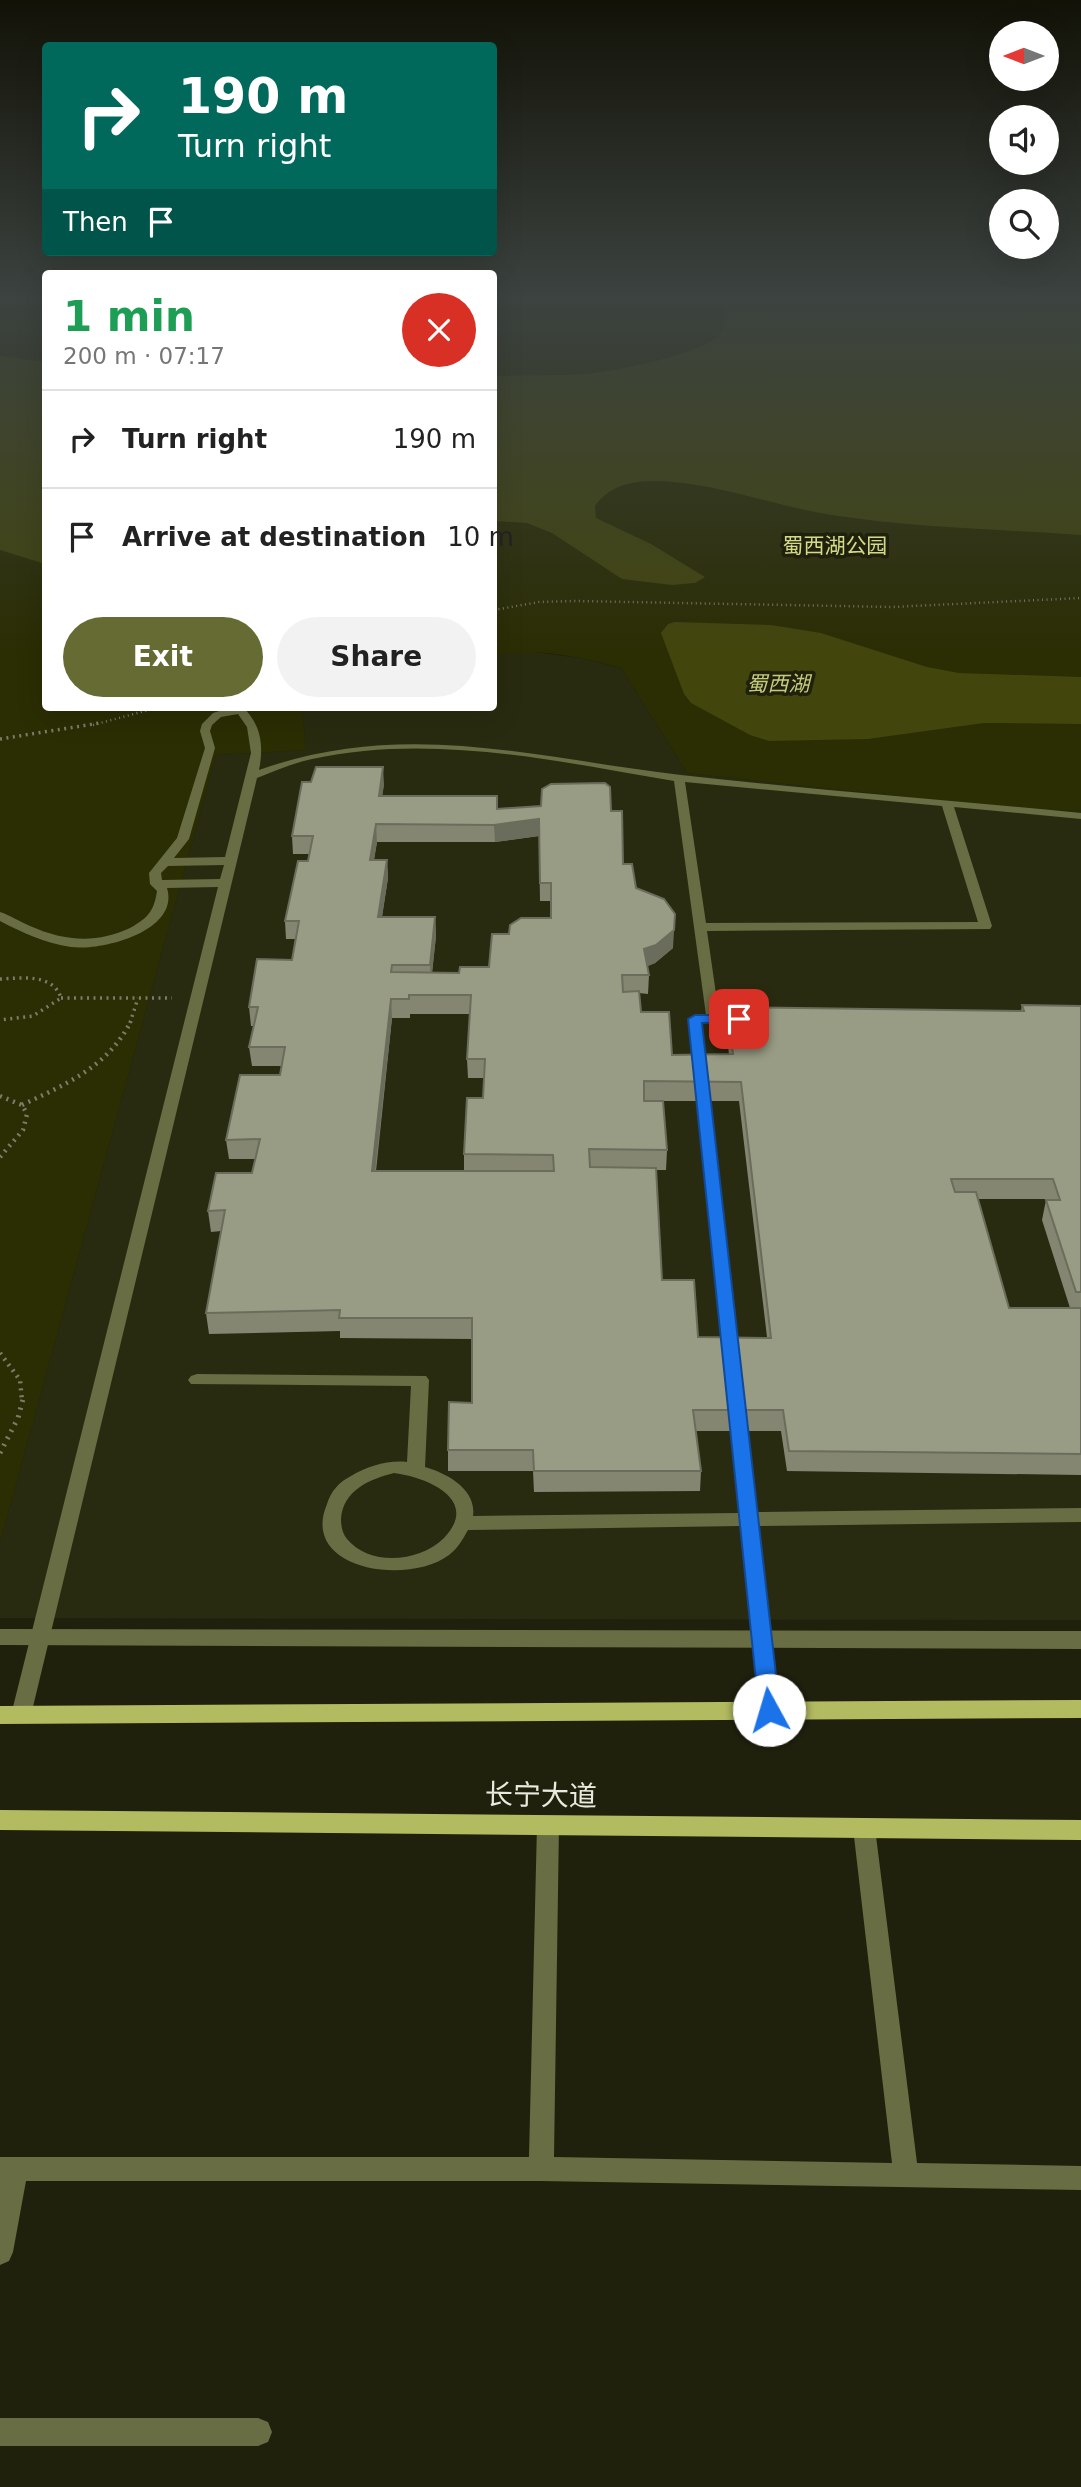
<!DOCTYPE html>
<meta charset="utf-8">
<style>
body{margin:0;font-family:"DejaVu Sans","Noto Sans SC",sans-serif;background:#f2f2f2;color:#222;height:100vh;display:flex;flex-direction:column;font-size:26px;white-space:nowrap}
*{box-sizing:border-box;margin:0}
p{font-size:23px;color:#767676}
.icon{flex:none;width:38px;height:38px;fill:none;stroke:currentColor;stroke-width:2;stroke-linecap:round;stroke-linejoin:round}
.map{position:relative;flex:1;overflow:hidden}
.details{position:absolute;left:42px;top:270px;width:455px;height:441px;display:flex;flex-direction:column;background:#fff;border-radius:7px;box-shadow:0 7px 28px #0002}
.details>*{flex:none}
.banner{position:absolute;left:42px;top:42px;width:455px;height:214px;border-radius:7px;box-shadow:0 7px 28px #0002;background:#00695c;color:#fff;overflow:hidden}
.needle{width:46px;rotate:270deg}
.controls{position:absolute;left:989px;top:21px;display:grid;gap:14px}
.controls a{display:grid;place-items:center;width:70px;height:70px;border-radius:50%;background:#fff;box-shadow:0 7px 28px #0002;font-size:35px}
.pin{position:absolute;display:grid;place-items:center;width:60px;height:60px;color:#fff;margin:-30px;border-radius:14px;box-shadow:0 4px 10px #0006}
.me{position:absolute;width:77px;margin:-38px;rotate:354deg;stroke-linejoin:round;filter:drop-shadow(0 0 5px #0008)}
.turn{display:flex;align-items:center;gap:24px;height:147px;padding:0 21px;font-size:32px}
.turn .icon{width:91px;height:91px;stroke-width:2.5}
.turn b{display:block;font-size:49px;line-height:60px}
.then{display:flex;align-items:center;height:66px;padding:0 21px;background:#0003;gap:14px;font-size:26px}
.round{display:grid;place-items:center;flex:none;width:74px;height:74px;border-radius:37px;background:#f2f2f2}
.head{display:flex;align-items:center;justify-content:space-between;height:119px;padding:0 21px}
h1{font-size:42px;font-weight:800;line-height:52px;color:#1e9e55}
.cta{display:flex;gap:14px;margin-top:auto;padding:14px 21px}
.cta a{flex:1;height:80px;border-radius:42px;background:#666a33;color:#fff;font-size:28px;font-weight:800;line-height:80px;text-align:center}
.cta a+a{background:#f2f2f2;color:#222}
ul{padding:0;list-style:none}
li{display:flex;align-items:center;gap:21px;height:98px;padding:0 21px;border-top:2px solid #e0e0e0}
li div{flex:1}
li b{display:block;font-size:26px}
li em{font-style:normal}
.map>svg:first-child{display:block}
.built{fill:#292b10}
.green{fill:#2b2d03}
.water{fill:#42450c}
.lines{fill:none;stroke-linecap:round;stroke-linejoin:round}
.path-far3{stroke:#7b7c6b;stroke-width:2.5;stroke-dasharray:1 3.5;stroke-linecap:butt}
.path-far2{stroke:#7b7c6b;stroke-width:3.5;stroke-dasharray:2 4.5;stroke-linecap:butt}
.path-far1{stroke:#7b7c6b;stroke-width:4.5;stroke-dasharray:2 5;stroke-linecap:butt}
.path{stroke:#7b7c6b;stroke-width:5;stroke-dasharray:2 6;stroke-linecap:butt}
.service{fill:#696d43;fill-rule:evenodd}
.minor{fill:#696d43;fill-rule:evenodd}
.primary{fill:#b3bb60;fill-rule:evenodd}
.wall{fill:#848672;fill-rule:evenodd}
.shaded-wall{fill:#6b6d5c}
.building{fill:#999c84;stroke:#6b6d5c;stroke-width:2;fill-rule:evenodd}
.route{fill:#1a73e8;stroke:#114b97;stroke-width:2}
.labels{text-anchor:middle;stroke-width:7;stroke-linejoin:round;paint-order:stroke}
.far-park-label{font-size:21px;fill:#d3db88;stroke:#20210d}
.far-water-label{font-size:21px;font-style:italic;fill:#c4cc7a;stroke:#20210d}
.near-street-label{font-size:28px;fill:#e9ebde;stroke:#20210d}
</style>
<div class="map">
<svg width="1081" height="2487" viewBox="0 0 1081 2487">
<rect width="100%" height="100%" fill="#20210d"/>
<path class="built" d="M519,650L580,658L621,668L687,773L1026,810L1081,811V1620L0,1618V1543L216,755L306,750L302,707H494V655Z"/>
<path class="green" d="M0,303H45L46,707H302L306,750L216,755L0,1543Z
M494,303H1081V811L1026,810L687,773L621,668C579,657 536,647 494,655Z"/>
<path class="water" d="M723,303H1081V535C998,529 915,528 832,515C773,506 715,482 655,481C631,481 609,486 595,506L596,518L651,544L705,577L695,583L672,585L622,579L552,533L527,523L494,521V376C524,375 555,376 586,374C612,372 705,354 720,334C728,325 725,314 723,303Z
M0,356L45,362V564L0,550Z
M675,622L771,625L821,633L927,667L959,673L1081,677V724L984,723L868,739L769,741L750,735L691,703L684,694L661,633L668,624Z"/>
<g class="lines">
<path class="path-far3" d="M494,610L539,602L575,601L892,607L1081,598
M93,725L160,707"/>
<path class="path-far2" d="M0,739L100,723
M0,979C21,978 53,973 61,998L33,1016L0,1020
M61,998H172
M130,1023L138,998"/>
<path class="path-far1" d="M0,1096L22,1105L27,1114L23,1130L0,1157
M22,1105C66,1084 108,1067 131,1021
M0,1353L20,1380L22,1401"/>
<path class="path" d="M0,1453L18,1418L23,1399"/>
<path class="service" d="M232,707H243C261,725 264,745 259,770C405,718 534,758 681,775C814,790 948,800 1081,813V819L954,807L992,926L990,929L707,931L719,1015H746L753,1019L746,1023H702L739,1357L731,1363L723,1357L688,1019L695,1015H706L674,781C556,761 431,733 312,759C293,763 275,771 257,778L31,1715L28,1721L21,1723L14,1721L11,1715L218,887L167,888C180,931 102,951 71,947C45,943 23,933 0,921V912C10,915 20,922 30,926C64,941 96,944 130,928C148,918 154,911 157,891L150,884L149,873L177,838L205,748L200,731L202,724L213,713ZM238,714L247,727L251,753L225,857L174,858L189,839L215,748L210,731L212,725L221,717ZM685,782L942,806L978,922L706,923ZM224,865L220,879L162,880L161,873L168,866Z
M197,1374L426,1376L429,1380L425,1467C446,1473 477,1489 473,1516L739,1513L728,1410L731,1406H743L746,1410L757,1512L1081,1508V1522L759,1526L779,1711L776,1717L769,1719L762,1717L759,1711L740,1526L468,1530C463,1539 458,1548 449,1555C408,1586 299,1570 327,1504C331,1491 339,1482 351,1476C368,1466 388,1460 407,1462L411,1386L191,1384L188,1380L191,1376ZM394,1473C426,1477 481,1499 444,1538C420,1562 370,1567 347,1539C342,1533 341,1525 341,1519C343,1490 370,1479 394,1473Z
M548,1816L556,1819L559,1825L554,2157L892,2163L853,1828L856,1822L864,1819L872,1822L875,1828L917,2163L1081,2166V2190L541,2181H26L13,2252L9,2261L0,2265V2157H529L537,1825L540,1819Z
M0,2418H258L268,2422L272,2432L268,2442L258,2446H0Z"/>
<path class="minor" d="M0,1629L1081,1631V1649L0,1645Z"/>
<path class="primary" d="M1081,1700V1718L0,1724V1706Z
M0,1810L1081,1820V1840L0,1830Z"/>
</g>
<path class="wall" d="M384,784L382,796L497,809L611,811L623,864L636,888L673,948L655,963L647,966L649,975L648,994L639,993L641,1012L672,1055H729L726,1026L727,1007L1021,1011L1022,1005L1081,1006V1475L787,1471L781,1431H696L701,1471L700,1491L534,1492L533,1471H448V1450L472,1403V1339L340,1338V1331L209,1334L206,1313L221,1231L211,1232L208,1211L252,1173L255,1159H229L226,1140L280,1075L281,1066H252L249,1047L254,1026H251L249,1007L292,960L295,939H286L285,921L308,861L309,854H293L292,836ZM539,836L540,901H551V918L509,934L489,967L459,973L432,972L436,936L435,917H382L388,878L387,860H374L377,842H495ZM410,1014H470L467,1059L468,1078H484L483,1098L464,1154V1171H376L392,1018H410ZM644,1101H739L767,1337H698L662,1280L656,1170H666L667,1150ZM978,1199H1049L1050,1200H1046L1042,1220L1070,1308H1009Z"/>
<path class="shaded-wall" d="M383,767L384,784L380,813L379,796Z
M539,819V836L495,842L494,825Z
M376,824L377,842L371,877L370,860Z
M387,860L388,878L379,935L378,917Z
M675,914L673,948L655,963L644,968V949Z
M435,917L436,936L431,984L430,965Z
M391,999L392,1018L373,1191L372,1171Z"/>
<path class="building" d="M316,767H383L379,796H497V809L541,806L542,789L551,784L605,783L610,787L611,811H622L623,864H632L636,888L664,899L675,914L674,930L656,945L644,949L649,975H622L623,992L639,991L641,1012H669L672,1055L733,1054L727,1007L1024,1011L1022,1005L1081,1006V1292H1076L1046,1200H1060L1053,1179H951L955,1192H976L1009,1308H1081V1454L789,1451L783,1410H693L701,1471H534L533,1450H448L449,1402L472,1403V1318H339L340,1310L206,1313L225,1210L208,1211L216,1173H252L260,1139L226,1140L240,1075H280L285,1047H249L258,1007H249L257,959L292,960L299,921H285L298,861H308L313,836H292L302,782H311ZM539,819L540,883H551V918H521L510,925L509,934H492L489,967H460L459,973L391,972L392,965H430L435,917H378L387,860H370L376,824L494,825ZM409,995H471L467,1059H485L483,1098H467L464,1154L553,1155L554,1171H372L391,999H409ZM644,1081L741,1082L771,1338L698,1337L694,1280H662L656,1168L590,1167L589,1149L667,1150L663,1101H644Z"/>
<linearGradient id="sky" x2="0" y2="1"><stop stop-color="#121207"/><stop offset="0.46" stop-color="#3c4340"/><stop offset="1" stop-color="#3c4340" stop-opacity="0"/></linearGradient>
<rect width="1081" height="652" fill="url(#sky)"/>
<path class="route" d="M739,1015L744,1016V1022L702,1023L780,1710L777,1716H762L759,1710L688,1019L695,1015Z"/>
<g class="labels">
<g class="far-park-label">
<text x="835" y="553">蜀西湖公园</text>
</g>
<g class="far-water-label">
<text x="778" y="691">蜀西湖</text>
</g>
<g class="near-street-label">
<text transform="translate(541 1795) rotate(1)" y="10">长宁大道</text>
</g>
</g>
</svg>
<div class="controls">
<a><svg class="needle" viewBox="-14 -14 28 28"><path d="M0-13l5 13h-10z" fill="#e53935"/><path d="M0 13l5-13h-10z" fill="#767676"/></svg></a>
<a><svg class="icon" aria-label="sound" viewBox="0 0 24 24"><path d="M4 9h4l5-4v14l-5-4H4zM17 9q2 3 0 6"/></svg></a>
<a><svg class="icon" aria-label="search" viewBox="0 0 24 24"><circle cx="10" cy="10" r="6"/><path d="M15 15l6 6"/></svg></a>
</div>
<div class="pin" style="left:739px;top:1019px;background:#d93025"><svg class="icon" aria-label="arrive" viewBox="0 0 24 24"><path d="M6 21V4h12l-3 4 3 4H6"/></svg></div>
<svg class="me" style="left:769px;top:1710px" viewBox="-20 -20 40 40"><circle r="19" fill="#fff"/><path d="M0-13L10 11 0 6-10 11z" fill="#1a73e8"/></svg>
<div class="banner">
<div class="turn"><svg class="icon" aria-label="right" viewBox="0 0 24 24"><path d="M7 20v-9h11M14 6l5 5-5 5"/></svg><div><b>190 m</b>Turn right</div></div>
<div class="then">Then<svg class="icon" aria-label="arrive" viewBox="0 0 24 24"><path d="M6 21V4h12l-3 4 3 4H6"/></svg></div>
</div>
<section class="details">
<div class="head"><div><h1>1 min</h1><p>200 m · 07:17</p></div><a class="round" style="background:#d93025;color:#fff"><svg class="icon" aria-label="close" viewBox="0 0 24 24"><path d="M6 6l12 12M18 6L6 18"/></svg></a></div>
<ul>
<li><svg class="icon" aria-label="right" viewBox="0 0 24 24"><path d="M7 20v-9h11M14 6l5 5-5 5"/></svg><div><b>Turn right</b></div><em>190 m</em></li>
<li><svg class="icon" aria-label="arrive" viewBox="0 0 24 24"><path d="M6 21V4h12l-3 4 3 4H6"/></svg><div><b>Arrive at destination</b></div><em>10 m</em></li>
</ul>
<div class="cta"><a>Exit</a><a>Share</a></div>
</section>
</div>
